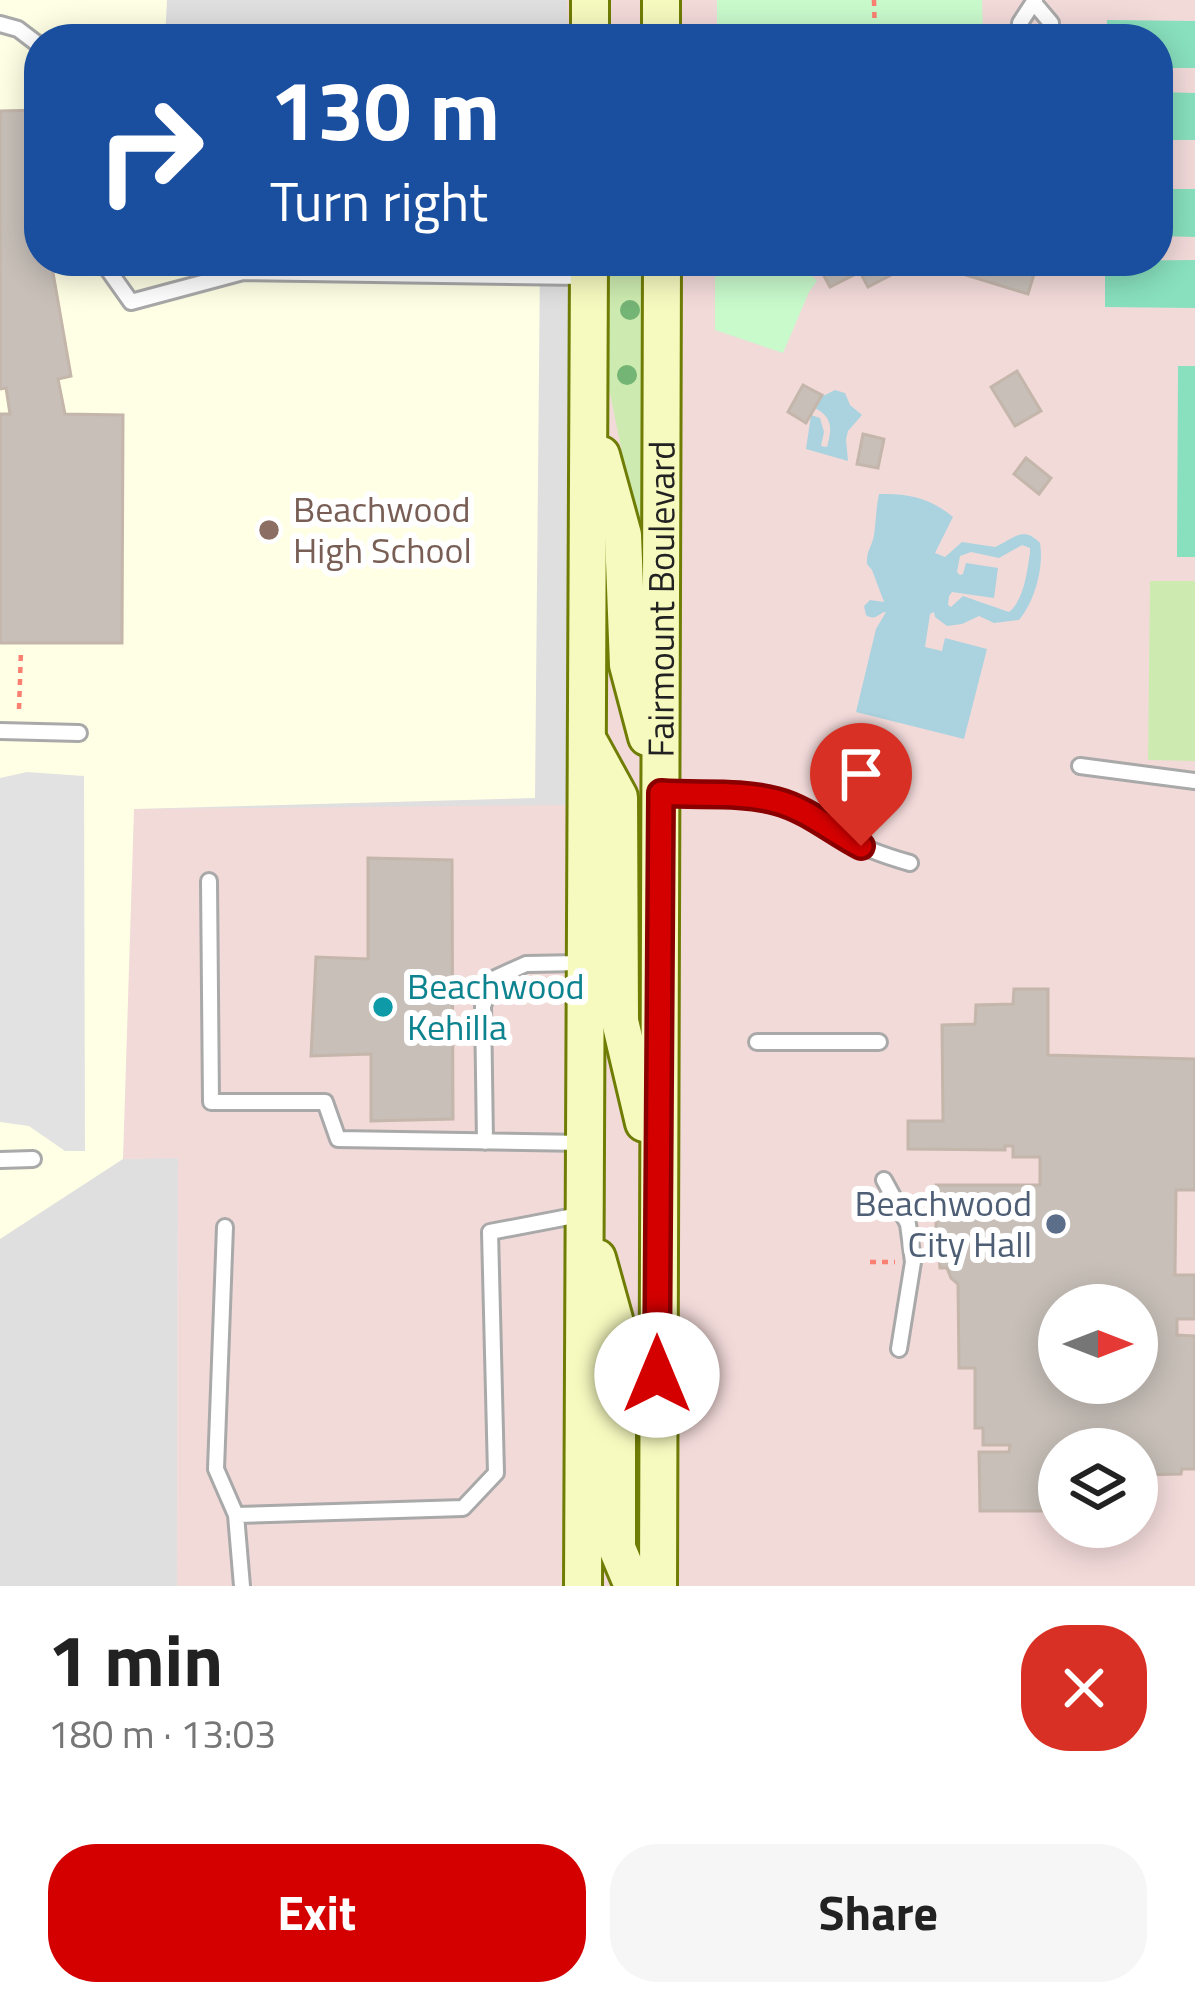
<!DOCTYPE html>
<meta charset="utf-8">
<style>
body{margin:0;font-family:"Titillium Web",sans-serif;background:#f6f6f6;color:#222;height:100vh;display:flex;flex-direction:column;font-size:45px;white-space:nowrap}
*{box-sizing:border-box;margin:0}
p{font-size:39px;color:#767676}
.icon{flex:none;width:66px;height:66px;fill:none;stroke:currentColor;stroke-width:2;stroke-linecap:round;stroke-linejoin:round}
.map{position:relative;height:1586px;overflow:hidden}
.drawer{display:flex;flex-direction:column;background:#fff;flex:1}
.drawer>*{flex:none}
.hud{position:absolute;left:24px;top:24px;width:1149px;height:252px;border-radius:48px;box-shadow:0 6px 30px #0003;background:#1a4fa0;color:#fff;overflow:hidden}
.needle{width:78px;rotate:90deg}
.fabs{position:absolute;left:1038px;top:1284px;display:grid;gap:24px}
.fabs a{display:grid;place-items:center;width:120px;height:120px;border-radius:50%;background:#fff;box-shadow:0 6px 30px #0003;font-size:60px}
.pin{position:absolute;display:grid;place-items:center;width:102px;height:102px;color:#fff;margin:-123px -51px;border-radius:50% 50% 50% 0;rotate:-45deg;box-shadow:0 0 12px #0007}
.pin .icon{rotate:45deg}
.me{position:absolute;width:132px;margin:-66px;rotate:0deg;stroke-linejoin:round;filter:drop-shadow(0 0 9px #0008)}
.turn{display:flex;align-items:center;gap:42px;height:252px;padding:0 48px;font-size:54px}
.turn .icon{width:156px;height:156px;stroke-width:2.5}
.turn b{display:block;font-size:84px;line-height:102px}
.round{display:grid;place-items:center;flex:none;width:126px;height:126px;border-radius:48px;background:#f6f6f6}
.head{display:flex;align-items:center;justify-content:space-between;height:204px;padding:0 48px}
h1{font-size:72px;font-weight:700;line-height:90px}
.button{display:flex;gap:24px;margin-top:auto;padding:24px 48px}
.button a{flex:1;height:138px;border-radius:48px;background:#d40000;color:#fff;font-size:48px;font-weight:700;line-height:138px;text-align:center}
.button a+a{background:#f6f6f6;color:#222}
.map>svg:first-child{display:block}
.residential{fill:#e0dfdf}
.commercial{fill:#f2dad9;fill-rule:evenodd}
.education{fill:#ffffe5}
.grass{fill:#cdebb0}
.park{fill:#c8facc}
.pitch{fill:#88e0be}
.parking{fill:#e2e2e2}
.water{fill:#aad3df;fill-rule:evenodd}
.building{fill:#c7bfb8;stroke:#c4b6ab;stroke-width:3;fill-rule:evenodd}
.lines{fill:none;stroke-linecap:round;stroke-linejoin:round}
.service-casing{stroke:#a9a9a9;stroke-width:20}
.secondary-casing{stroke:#707d05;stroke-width:42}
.path{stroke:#fa8072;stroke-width:4.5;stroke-dasharray:6 6;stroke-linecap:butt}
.service{stroke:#fff;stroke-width:14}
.secondary{stroke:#f7fabf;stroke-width:36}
.tree{fill:#74b475}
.route-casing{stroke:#8a0000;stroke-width:30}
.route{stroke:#d40000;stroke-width:21}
.education-dot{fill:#8d6e63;stroke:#fff;stroke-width:4.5}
.culture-dot{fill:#0f9aa8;stroke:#fff;stroke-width:4.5}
.service-dot{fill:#5c6f8a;stroke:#fff;stroke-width:4.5}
.labels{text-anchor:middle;stroke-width:12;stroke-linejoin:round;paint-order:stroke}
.education-label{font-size:36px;fill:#785e54;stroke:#fff;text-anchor:start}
.street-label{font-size:36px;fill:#222;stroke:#fff}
.culture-label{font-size:36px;fill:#0d838f;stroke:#fff;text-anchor:start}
.service-label{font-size:36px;fill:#4e5e75;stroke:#fff;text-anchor:end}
</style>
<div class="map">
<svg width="1195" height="1586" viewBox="0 0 1195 1586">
<rect width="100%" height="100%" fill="#f2efe9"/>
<path class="residential" d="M0,0H590L589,39H39V261H589L587,806L124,1159L178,1157L177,1586H0Z"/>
<path class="commercial" d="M567,0H1195V1586H177L178,1158L123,1159L133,809L576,805L570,261H1158V39H568ZM1059,1305H1137V1383H1059ZM1059,1449H1137V1527H1059Z"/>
<path class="education" d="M0,0H167L165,39H39V261H540L535,798L134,809L123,1159L0,1239Z"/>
<path class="grass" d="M603,261H649L646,657L635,516L603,359Z
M1150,581H1195V761L1148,760Z"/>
<path class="park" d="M717,0H982L983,39H717Z
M715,261H813L805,268L817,281L809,292L783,353L715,330Z"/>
<path class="pitch" d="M1107,20L1195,21V68H1158V39H1106Z
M1158,92L1195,93V140H1158Z
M1158,189H1195V237L1158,236Z
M1195,260V308L1105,307V261Z
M1178,366H1195V557H1177Z"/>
<path class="parking" d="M27,772L84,776L85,1151H65L29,1126L0,1122V778Z"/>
<path class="water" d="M835,390L845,393L850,405L862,415L848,431L846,439L848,461L806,449L811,415L820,418L824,432L821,446L827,447C832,428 833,418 815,408L821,397Z
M879,494C908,493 931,498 953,517L935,553L945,557L962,542L995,547C1013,539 1023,525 1040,543C1044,567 1035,601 1019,620L994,623L979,616L962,624L947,626L935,617L934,612L930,614L925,647L942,651L945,638L987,649L964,739L856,712L876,629L886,612C879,612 876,622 866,615L864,606L870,600L884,602L872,570L867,564C866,551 872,547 874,535C876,521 876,508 879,494ZM1022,545L1030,548V553C1027,572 1024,600 1009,612L963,596L951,607L948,605L949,596L952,592L994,598L998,568L966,563L963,574L960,575L957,572L960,556L971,552L999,558Z"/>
<path class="building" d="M39,110V201H32V213L39,211V261H51L71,376L58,379L65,414L123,415L122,643H0V414H10L6,388L0,389V111Z
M816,261H918L868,287L860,272L830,287Z
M959,261H1038L1028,294L956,272Z
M1017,371L1041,411L1015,426L991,387Z
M803,385L822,395L806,423L788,412Z
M863,434L884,439L878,468L857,464Z
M1026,458L1051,478L1039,494L1014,474Z
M368,858L452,860L453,1119L371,1121V1054L311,1056L316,957L368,959Z
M1014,989H1048V1055L1195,1059V1190H1176L1175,1275H1195V1319H1177V1335L1195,1336V1469H1182L1181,1474L1137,1475V1449H1059V1511H980L979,1452H1009L1010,1445H983V1428H975V1368H959L958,1284L951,1278L947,1268H940L939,1257H936V1185H1040V1157H1013V1146H1005V1150L908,1149V1121H943L942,1025L975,1024L976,1005L1013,1004ZM1059,1305H1137V1383H1059Z"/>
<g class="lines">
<defs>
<path id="service" d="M1035,4L1051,23V39
M0,24L18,29L39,45
M1020,39V23L1035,0
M102,261L131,302L243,272L584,277
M0,731L79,733
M1080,766L1195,781
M661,793C700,796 744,790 783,803C805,811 820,823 840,835C862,848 885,856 910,863
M209,881L211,1102H325L338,1139L585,1143
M757,1042H879
M485,1142L483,1006L493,979L526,964L581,963
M0,1160L33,1159
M884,1180L908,1224L913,1262L899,1349
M225,1227L216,1469L236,1515L463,1508L496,1473L490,1232L579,1215
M236,1515L242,1586"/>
<g id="secondary">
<path d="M590,0V39"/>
<path d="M661,0V39"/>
<path d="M601,455L623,535L628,665L647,737"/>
<path d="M590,744L619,797L620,1021L644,1123"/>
<path d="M597,1258L617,1330V1548L633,1586"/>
<path d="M583,1586L589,261"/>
<path id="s1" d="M658,1586L662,261"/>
</g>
</defs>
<use href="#service" class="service-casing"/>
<use href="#secondary" class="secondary-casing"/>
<path class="path" d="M874,0L875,39
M19,709L21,651
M870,1262H895"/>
<use href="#service" class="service"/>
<use href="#secondary" class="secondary"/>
</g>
<g class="tree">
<circle cx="630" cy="310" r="10"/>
<circle cx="627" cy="375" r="10"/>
</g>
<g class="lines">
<defs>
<path id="route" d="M657,1375L661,793C699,796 739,791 776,801C807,809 832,831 861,846"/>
</defs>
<use href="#route" class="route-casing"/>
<use href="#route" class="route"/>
</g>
<circle class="education-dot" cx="269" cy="530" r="12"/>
<circle class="culture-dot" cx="383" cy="1007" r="12"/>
<circle class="service-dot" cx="1056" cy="1224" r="12"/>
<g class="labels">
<g class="education-label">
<text x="293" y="522">Beachwood<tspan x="293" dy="41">High School</tspan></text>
</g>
<g class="street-label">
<text dy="13" stroke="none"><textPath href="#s1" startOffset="987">Fairmount Boulevard</textPath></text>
</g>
<g class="culture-label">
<text x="407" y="999">Beachwood<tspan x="407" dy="41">Kehilla</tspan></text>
</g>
<g class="service-label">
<text x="1032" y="1216">Beachwood<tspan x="1032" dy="41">City Hall</tspan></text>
</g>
</g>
</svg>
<div class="fabs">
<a><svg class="needle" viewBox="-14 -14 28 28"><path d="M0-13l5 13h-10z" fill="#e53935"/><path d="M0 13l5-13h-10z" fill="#767676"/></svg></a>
<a><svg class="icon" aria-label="layers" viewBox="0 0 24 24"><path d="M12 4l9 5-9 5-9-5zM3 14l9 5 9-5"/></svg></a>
</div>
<div class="pin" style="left:861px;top:846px;background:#d93025"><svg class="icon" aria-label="arrive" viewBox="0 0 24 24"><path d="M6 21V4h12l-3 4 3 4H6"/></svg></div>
<svg class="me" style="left:657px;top:1375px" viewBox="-20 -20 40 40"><circle r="19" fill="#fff"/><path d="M0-13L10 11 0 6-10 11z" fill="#d40000"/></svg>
<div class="hud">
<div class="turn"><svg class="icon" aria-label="right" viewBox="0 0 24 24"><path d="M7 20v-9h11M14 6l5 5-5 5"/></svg><div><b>130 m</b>Turn right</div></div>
</div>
</div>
<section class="drawer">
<div class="head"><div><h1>1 min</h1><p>180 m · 13:03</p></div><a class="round" style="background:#d93025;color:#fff"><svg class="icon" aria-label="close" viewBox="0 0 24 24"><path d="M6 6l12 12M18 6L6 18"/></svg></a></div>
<div class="button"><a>Exit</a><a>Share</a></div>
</section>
